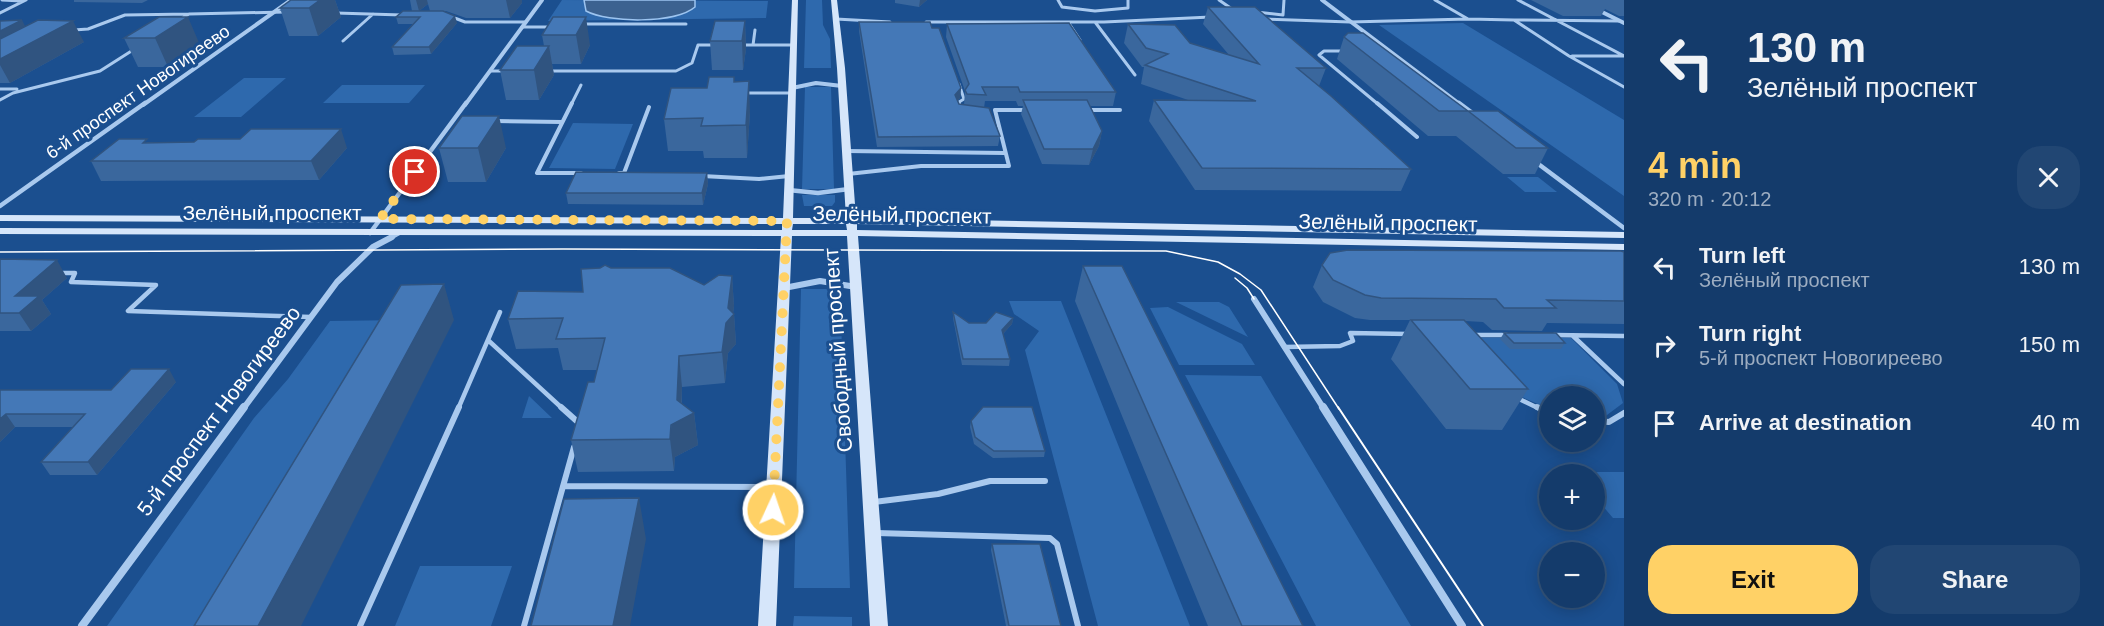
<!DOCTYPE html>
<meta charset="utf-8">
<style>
body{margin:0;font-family:Arial,sans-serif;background:#214673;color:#f1f3f6;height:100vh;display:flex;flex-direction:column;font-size:22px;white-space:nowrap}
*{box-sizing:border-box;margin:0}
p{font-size:20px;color:#9dadc1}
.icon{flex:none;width:33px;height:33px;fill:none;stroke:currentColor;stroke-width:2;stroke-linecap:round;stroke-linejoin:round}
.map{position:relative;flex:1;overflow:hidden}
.side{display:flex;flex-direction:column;background:#143b6b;width:480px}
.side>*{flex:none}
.hud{background:#143b6b;color:#f1f3f6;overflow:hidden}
.buttons{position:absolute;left:1539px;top:386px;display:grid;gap:12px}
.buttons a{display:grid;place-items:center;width:66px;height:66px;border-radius:50%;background:#143b6b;box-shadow:0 3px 15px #0003,0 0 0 2px #33557e;font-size:30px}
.pin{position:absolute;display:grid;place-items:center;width:51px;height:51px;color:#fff;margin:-26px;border:3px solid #fff;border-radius:50%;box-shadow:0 2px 6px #0007}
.me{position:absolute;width:66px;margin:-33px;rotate:3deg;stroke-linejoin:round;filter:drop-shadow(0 0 4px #0008)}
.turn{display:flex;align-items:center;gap:21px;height:126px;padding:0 24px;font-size:27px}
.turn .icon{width:78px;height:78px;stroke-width:2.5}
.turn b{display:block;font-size:42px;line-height:51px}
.round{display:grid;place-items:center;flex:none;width:63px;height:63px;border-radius:24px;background:#214673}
.head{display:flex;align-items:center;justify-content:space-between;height:102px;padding:0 24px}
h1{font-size:36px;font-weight:600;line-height:45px;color:#ffd166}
.cta{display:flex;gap:12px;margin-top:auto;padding:12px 24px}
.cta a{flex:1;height:69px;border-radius:24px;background:#ffd166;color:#111;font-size:24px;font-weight:600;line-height:69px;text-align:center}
.cta a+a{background:#214673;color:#f1f3f6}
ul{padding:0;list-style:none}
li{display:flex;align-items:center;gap:18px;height:78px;padding:0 24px}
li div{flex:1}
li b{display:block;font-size:22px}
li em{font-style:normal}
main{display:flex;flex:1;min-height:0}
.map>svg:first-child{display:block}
.green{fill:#2e69ad}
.water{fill:#3c6290;stroke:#9cc4f0;stroke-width:1.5}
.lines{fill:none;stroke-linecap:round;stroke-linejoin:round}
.lane-far3{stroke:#a9c9ee;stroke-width:3}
.lane-far2{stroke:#a9c9ee;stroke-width:4}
.lane-far1{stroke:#a9c9ee;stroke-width:4.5}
.lane{stroke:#a9c9ee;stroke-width:6}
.street-far3{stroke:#a9c9ee;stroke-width:4}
.street-far2{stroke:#a9c9ee;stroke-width:4.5}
.street-far1{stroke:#a9c9ee;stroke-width:6}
.street{stroke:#a9c9ee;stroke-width:8}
.secondary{fill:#d6e6fa;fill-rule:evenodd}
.tram-far1{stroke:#fff;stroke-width:1.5}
.tram{stroke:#fff;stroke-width:2}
.wall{fill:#3a679d}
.shaded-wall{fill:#305480}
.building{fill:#4478b7;stroke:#305480;stroke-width:1.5}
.route{stroke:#ffd166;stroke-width:10;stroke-dasharray:0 18}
.labels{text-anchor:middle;stroke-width:6;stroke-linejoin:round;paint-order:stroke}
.far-street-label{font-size:18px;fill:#fff;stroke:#1b4f8f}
.street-label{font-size:21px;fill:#fff;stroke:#1b4f8f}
</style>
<main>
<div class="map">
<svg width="1624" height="626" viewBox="0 0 1624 626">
<rect width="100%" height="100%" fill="#1b4f8f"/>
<path class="green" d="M562,0L768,1L766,18L548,21Z
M806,0H822L823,25L830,39L831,68H804Z
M1463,23L1624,120V196L1379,25Z
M244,78H286L241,117H194Z
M342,85H425L409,103H323Z
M805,87H831L834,189H802Z
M573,123L633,124L615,169L549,168Z
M1507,177H1538L1557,192H1525Z
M802,195H835V202L832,206H804Z
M801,289H840L850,588H794Z
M1009,301H1061L1190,626H1098L1025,350L1039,331L1014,314Z
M1176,302H1219L1229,307L1248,337Z
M1168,307L1242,344L1255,365H1179L1150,308Z
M404,320L227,626H107L254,418L288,379L330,321Z
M1461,338H1571L1617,384L1623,403L1603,418L1595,417L1594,396H1550L1549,409L1522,397Z
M1185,375L1261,376L1411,626H1316Z
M529,396L552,418H522Z
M1572,472H1624V518H1613L1595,497L1594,474H1574Z
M420,566H512L491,626H395Z
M794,616L852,617V626H793Z"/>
<path class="water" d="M584,0H695V7C675,24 608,23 586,11Z"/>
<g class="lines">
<path class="lane-far3" d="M2,0L22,1
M1058,0L1062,7L1095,11L1128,8V0
M1219,0L1232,9
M1435,0L1468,19L1514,20
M1518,0L1624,56
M1256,12L1283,15L1284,0
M0,13L26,0
M336,13L402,15
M452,17L465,22H526
M181,19L189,14L285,12
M836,19L890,22
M1264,19L1350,22L1468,19
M1619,21L1514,20L1569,56L1624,87
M926,22H1104L1211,17
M1068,22L1080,40
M1095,22L1135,75
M582,24H686
M522,27H552
M74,30L88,29L125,15L189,14
M343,41L373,14
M742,45H794
M753,45L755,30
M1345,51H1324L1319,55L1379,105
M1572,56H1623
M490,71H505
M550,71H676L692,63L698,45H715
M959,84L964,99L959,102V105
M0,89H17
M746,93H792
M0,100L13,93L100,71L133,50
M571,105L581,85"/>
<path class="lane-far2" d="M572,103L537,173H581
M959,103V108
M1377,103L1417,137
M1087,110H1120
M495,121L562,122
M846,151L1005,153
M619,173H624L649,107
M848,174L921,166H1009L995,110H1027
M702,176L759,179L789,176"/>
<path class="lane-far1" d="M60,273H75L71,282L156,285L128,311L311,317
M1473,335H1507
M1554,335L1624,336
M1573,336L1624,384
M489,341L563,409
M1284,347L1340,346L1353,341L1350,333L1408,334
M1517,398L1540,409
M458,409L500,312"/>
<path class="lane" d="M561,407L580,424
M1537,407L1550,413
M1594,421L1609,422L1624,413
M564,486L772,487
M874,502L938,494L990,481H1045
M876,533L1050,538L1057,544L1078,626
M360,626L459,407
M524,626L574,447"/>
<path class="street-far3" d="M1322,0L1461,105
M1598,10L1624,23
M792,88L816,83L842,86
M143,105L291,0
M465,105L542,0"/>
<path class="street-far2" d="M1459,103L1475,115
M1533,160L1624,228
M788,190L818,193L849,189
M0,206L145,103
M370,233L466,103
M390,238L399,233"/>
<path class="street-far1" d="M784,288L820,281L856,287
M1254,299L1324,409
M243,409L337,282L373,247L392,237"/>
<path class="street" d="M1323,407L1462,626
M82,626L244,407"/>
<path class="secondary" d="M792,0H798L793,218H846L837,68L831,0H837L845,68L856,218L1624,232V238L857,224V230L1624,244V250L858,236L888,626H870L847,236H792L776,626H758L781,236L0,234V228L782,230V224L0,221V215L783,218ZM793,224H846L847,230H792Z"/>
<path class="tram-far1" d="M0,252L563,249L1166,251L1218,262L1240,274L1261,290L1339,409
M1235,278L1247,288L1254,299"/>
<path class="tram" d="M1338,407L1483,626"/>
</g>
<path class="wall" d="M74,0H148L142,3L74,2Z
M291,0H335L341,17L318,36H289L280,8Z
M410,0H522V3L510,18H466L446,11H430L428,4L419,11H412Z
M895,0H927L919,7L895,3Z
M1531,0H1624V16H1619L1605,9L1601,16H1563Z
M1208,7L1326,68L1319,86L1411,169L1401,191L1195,190L1149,121L1154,100H1188L1141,84L1144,67H1142L1124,43L1128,24L1229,55L1203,24Z
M403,11L457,23L431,54L394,55L392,47L413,24H398L396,17Z
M159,17L200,45L168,67H138L124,38Z
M553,17L590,45L581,64H552L554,75L539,100H506L500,70L544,46L542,35Z
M0,21L25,27L84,42L10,83H0Z
M745,21L746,49L743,70H712L710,41Z
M859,22L932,28L961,88L960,98L958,100L959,104L964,105L965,91L946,37L947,24L1116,92L1113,106H1090L1102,131L1099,146L1089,165L1042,164L1021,114L1023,106H1018L1016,101H985L984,108L1000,136L998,146L877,147L859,31Z
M1344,37L1468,111L1548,148L1535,174H1503L1456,136H1428L1337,59Z
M735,82L750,112L747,158H704L703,151H668L664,119L707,88Z
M148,142L347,148L319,180L101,181L91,161Z
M439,148H506L486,182H448Z
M707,173L708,184L703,205L568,204L566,193Z
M1624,252V324L1547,323L1542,331L1492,330L1483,322L1465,321L1528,389L1502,430L1446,429L1391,359L1410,320H1370L1355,318L1323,302L1313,287L1322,265Z
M0,259L67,278L42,300L51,314L31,331H0Z
M1083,266L1303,626H1208L1075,301Z
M611,268L704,285L732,276L734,306L733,313L734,314L736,344L728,353L725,383L682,387V404L694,413L698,445L675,457L674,471L578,472L571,440L594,382L597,370H563L558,348L516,349L508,319L583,292Z
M953,312L969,323H986L1013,318L1012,324L1003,334L1010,359L1009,366L962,365L953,318Z
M1504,333L1565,343L1561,349H1510L1500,339Z
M176,382L97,475H50L41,462L73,427H15L0,442V390H111Z
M971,421L1045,451L1044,457L993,458L974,444L970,427Z
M992,544L1061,626H1006L991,550Z"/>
<path class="shaded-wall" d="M320,0H335L341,17L318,36L309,8Z
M416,0H427L428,4L419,11Z
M506,0H522V3L510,18Z
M920,0H927L919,7Z
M455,16L457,23L431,54L429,47Z
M188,17L200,45L168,67L155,38Z
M586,17L590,45L581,64L576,35Z
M22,20L33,42L73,21L84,42L10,83L0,65V31Z
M745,21L746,49L743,70L742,41Z
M549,46L554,75L539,100L534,70Z
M749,81L750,112L747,158L746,125Z
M961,88L960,98L954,105L955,95Z
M499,116L506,148L486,182L478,148Z
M341,129L347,148L319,180L311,161Z
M1102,131L1099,146L1089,165L1093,149Z
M707,173L708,184L703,205L702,193Z
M57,260L67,278L42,300L51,314L31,331L19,313L15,296Z
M732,276L734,306L733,315L734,314L736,344L728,353L725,383L722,352Z
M444,284L454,320L301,626H258Z
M1013,318L1012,324L1001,336L1002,330Z
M679,356L682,387L681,420L694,413L698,445L675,457L674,471L670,439Z
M169,369L176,382L97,475L88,462Z
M6,414L15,427L0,442V419Z
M639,498L646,539L630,626H613Z"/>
<path class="building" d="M291,0H320L309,8H280Z
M1208,7H1255L1326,68H1297L1331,96L1411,169L1202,168L1154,100L1256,101L1145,65L1168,54L1146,48L1128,24L1175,25L1190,43L1259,64Z
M403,11H443L455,16L429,47H392L420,17H396Z
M159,17H188L155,38H124Z
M553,17H586L576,35H542Z
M22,20L0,31V21Z
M38,20L73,21L0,59V39Z
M715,21H745L742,41H710Z
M859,22H930L932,28H939L961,88L955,95L959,104L989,108L1000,136L878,137Z
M1069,23L1116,92H1020L1018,87H982L986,95L967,94L965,90L969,84L947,24Z
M1348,33H1363L1468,111H1498L1548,148H1516L1468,111H1439L1344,37Z
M517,46H549L534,70H500Z
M709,77H734V82L749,81L746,125L701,126L703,118L664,119L671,88H707Z
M1023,100H1087L1102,131L1093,149H1044Z
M462,116H499L478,148H439Z
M251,129H341L311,161H91L119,139H147L143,143L194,142L198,139H240Z
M576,172L707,173L702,193H566Z
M1348,250L1621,251L1624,252V301L1547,300L1556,308H1504L1496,299L1381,298L1365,295L1333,280L1322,265L1330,253Z
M0,259L57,260L15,296H39L19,313H0Z
M605,265L611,268H670L704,285L719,275L732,276L728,308L734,314L726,323L722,352L679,356L677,400L694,413L671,425L670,439L571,440L588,382H594L605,338L556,339L563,318L508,319L518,291L583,292L581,269L600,268Z
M1083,266H1122L1303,626H1242Z
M444,284L258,626H194L401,285Z
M953,312L969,323H986L996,312L1013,318L1002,330L1010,359H963Z
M1411,320H1464L1528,389H1470Z
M1504,333H1556L1565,343H1514Z
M131,369H169L88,462H41L85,414H6L0,419V390H111Z
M983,407H1032L1045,451H994L975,437L971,421Z
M639,498L613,626H531L564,499Z
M992,544H1040L1061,626H1009Z"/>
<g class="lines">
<path class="route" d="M415,172L380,219L787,221L773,510"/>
</g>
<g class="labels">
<g class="far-street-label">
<text transform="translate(138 92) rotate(-35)" y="6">6-й проспект Новогиреево</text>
</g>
<g class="street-label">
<text x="272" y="220">Зелёный проспект</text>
<text transform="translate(902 215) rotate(1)" y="7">Зелёный проспект</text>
<text transform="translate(1388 223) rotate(1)" y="7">Зелёный проспект</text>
<text transform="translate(838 350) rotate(-94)" y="7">Свободный проспект</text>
<text transform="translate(219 411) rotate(-53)" y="7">5-й проспект Новогиреево</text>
</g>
</g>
</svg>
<div class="buttons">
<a><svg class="icon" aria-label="layers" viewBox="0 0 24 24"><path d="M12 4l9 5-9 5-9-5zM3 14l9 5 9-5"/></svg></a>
<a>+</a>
<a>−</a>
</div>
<div class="pin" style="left:415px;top:172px;background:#d93025"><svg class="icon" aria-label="arrive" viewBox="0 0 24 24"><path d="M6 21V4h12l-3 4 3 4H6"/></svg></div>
<svg class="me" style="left:773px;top:510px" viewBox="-20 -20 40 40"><circle r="17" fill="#ffd166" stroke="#fff" stroke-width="3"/><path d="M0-11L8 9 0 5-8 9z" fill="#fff"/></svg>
</div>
<section class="side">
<div class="hud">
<div class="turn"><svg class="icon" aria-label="left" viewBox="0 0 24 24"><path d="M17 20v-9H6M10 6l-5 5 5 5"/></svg><div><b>130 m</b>Зелёный проспект</div></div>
</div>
<div class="head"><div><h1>4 min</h1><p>320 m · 20:12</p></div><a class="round"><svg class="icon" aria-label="close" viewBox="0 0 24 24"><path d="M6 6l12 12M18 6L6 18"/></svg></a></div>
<ul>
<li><svg class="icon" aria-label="left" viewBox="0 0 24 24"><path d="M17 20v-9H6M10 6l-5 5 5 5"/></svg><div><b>Turn left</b><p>Зелёный проспект</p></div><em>130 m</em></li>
<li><svg class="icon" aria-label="right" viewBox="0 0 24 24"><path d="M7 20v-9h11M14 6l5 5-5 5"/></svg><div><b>Turn right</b><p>5-й проспект Новогиреево</p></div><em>150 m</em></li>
<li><svg class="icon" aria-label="arrive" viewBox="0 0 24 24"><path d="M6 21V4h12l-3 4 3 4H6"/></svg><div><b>Arrive at destination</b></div><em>40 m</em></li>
</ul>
<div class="cta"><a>Exit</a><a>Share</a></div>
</section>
</main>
